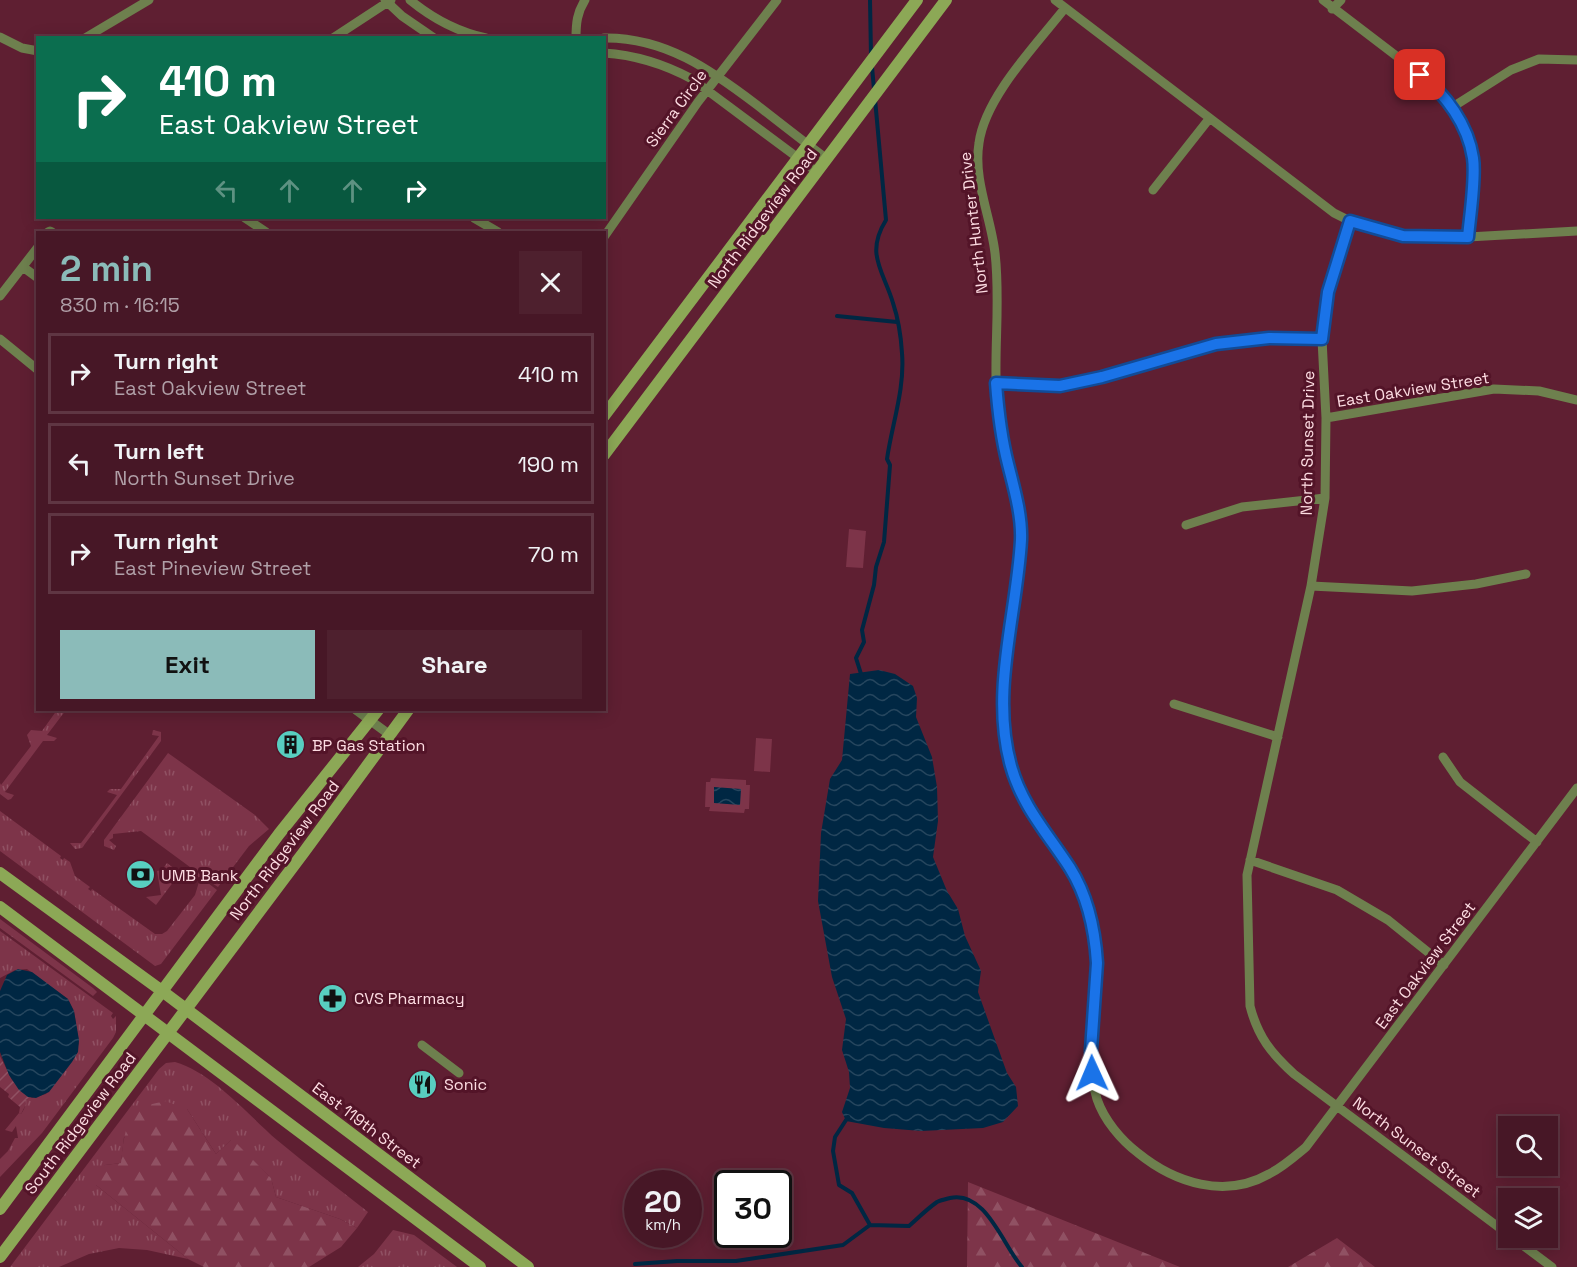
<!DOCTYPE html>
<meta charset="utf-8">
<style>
body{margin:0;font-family:"Space Grotesk",sans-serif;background:#4e202e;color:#f1f3f6;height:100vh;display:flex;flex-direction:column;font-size:22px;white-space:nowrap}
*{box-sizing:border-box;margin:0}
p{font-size:20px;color:#b09fa7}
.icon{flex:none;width:33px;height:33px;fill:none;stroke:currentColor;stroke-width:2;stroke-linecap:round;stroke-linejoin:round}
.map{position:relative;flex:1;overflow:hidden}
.panel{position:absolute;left:36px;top:231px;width:570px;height:480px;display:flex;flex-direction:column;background:#471726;border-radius:0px;box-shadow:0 3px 15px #0003,0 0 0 2px #5f3643}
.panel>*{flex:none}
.top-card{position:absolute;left:36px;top:36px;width:570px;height:183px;border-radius:0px;box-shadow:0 3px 15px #0003,0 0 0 2px #5f3643;background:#0b6e4f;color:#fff;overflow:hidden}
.buttons{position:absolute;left:1498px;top:1116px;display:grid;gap:12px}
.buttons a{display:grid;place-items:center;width:60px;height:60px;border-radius:0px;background:#471726;box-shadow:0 3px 15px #0003,0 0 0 2px #5f3643;font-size:30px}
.speed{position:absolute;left:624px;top:1170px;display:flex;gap:12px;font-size:30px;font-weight:700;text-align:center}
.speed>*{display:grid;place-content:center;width:78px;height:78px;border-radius:50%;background:#471726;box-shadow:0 3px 15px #0003,0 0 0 2px #5f3643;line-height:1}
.speed small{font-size:15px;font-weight:400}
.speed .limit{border:3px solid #111;border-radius:9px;background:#fff;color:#111}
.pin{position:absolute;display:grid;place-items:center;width:51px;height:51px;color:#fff;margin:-26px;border-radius:12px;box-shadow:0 3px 9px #0006}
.me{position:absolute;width:66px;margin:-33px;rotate:359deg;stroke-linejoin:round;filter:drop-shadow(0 0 4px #0008)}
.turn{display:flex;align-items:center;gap:21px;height:126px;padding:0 24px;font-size:27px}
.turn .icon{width:78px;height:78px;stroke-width:2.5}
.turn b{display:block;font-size:42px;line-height:51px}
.lanes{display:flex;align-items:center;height:57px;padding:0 24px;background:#0003;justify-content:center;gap:30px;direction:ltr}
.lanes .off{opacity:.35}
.round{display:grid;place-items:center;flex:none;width:63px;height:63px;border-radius:0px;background:#4e202e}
.summary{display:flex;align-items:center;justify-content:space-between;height:102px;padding:0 24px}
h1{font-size:36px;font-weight:600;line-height:45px;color:#8bbbb9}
.cta{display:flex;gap:12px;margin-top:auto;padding:12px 24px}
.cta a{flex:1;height:69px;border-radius:0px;background:#8bbbb9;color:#111;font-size:24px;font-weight:600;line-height:69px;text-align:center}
.cta a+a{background:#4e202e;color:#f1f3f6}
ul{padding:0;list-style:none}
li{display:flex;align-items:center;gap:18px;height:81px;margin:0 12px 9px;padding:0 12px;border:3px solid #5f3643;border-radius:0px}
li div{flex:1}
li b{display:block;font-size:22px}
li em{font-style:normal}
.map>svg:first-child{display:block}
.grass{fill:url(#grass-tufts)}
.forest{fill:url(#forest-firs)}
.park{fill:#7d3449}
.garden{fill:url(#garden-furrows)}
.water{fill:url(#water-waves)}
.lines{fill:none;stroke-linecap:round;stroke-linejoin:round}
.stream{stroke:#002743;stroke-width:4}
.street{stroke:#6e804e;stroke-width:9}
.secondary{stroke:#8ca856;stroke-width:12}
.route-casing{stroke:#114b97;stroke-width:15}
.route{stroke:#1a73e8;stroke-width:10}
.labels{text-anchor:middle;stroke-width:6;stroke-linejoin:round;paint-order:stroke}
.street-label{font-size:16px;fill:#fddce2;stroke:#531428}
.poi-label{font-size:16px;fill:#fddce2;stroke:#531428;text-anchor:start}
</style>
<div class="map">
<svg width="1577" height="1267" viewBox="0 0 1577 1267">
<defs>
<pattern id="grass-tufts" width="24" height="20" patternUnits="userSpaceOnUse" patternTransform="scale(1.5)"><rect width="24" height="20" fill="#7d3449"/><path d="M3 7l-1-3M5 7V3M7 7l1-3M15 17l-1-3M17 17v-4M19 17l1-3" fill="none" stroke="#905163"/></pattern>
<pattern id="forest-firs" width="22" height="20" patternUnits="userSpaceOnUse" patternTransform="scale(1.5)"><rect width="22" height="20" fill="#7d3449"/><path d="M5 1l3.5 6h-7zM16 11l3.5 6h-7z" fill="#905163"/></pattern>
<pattern id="garden-furrows" width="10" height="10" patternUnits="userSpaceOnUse" patternTransform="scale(1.5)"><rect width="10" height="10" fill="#7d3449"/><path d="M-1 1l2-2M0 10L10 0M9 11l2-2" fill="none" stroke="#905163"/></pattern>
<pattern id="water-waves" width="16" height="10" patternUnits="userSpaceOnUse" patternTransform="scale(1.5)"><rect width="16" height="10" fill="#002743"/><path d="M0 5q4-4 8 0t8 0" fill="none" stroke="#26465e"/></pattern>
</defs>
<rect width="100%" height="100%" fill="#5f1f32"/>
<path class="grass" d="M57,710H66L47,735L57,738L54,741H43L5,792L14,795L11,799L8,800L0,794V783L1,785L31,746L27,735L31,730L42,731Z
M153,730L161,732V741L82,848L75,849L70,843H81L117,795L107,792L110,789H121L159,736L152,735Z
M168,753L255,815L269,829L249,846L218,887L204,878L198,877L194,870L141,831L113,834V838L109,840L116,846L114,850L104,846V840Z
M0,811L61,856L60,858L63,860L64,858L70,862L75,876L90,887L88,889L91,891L92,889L155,934H162L167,931L195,895L199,882L204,880L217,890L161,964L155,966L0,851Z
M167,863L180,873L156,905L146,897L161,895L157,871L162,870Z
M0,919L93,988L97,992L93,996L0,928Z
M0,931L113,1013L111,1016L113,1019L116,1016V1032L113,1038L42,1133L0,1177V1159L8,1151L15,1138H18L16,1126L12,1132L5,1130L19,1113L21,1114C24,1110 26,1106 25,1100L46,1094L74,1058L79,1043L74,1011L68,999L27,969L15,970L0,978Z
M175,1062C213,1073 247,1114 277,1140C307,1165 338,1188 368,1212L357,1228L340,1219L276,1197L271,1178L231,1140L216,1154L187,1109L124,1137L121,1163L105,1165L96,1185L188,1259L147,1250L119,1248L89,1254L59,1267H10L159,1069L166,1063Z
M393,1230L414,1235L457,1267H358L374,1254Z"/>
<path class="forest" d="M165,1101L187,1109L216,1154L232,1139L271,1178L276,1197L340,1219L357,1228L341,1247L309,1267H204L188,1259L96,1185L92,1171L105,1165L121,1163C123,1145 124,1118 142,1108C149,1104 158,1103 165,1101Z
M968,1182L1180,1267H967Z
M1337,1238L1375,1267H1288Z"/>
<path class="park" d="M849,529L866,531L863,568L846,567Z
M756,738L772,739L770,772L754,771Z
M711,778L746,780V785H750L749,809H745L744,813L709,811L710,807H705L706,782H710Z"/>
<path class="garden" d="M0,1056L12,1080L32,1098H36L25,1100L26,1104L21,1114L19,1113L20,1107L8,1097L9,1094L0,1087Z"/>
<path class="water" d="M879,670L895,674L913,686L917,698L916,717L932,757L937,787L938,821L933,857L947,891L958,909L965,936L981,971L978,992L1007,1073L1016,1087L1018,1106L1003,1122L983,1128L921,1131L884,1128L846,1121L842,1112L850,1088L849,1072L842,1050L846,1019L832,977L818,901L821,833L830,779L842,760L850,674Z
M714,787L741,789L740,805L714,803Z
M18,969L32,972L68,999L74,1011L79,1040L78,1052L72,1062L49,1092L36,1098L28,1097L19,1090L9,1075L0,1052V991L7,975Z"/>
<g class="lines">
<path class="stream" d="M870,0L871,56
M872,67L874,89
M837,316L897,322
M862,677L856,658L864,642L862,630L874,585L876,567L884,542L890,465L887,459C892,424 905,389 902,353C901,337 898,318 893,303C883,270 865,254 886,220L875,99
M848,1117L835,1137L833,1151L839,1185L852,1193L870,1225
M635,1264L677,1261H736L843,1245L870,1225L909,1226C918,1218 927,1209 937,1202C941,1200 946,1199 950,1198C986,1190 1003,1246 1022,1267"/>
<path class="street" d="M385,0L402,16L434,38
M410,0C432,18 458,32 486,38
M1055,0L1334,213L1350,221L1403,236L1468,237L1577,231
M1323,0L1437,87L1465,129L1473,159L1468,237
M1065,8C1036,45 985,97 979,143C973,180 991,217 995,253C1001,303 993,354 997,405C1000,431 1008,454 1013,479C1016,491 1016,503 1018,514C1019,523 1021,531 1021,540C1018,614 989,692 1011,766C1022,805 1047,833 1069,867C1087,894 1095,931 1097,963C1094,1005 1084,1059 1097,1099C1104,1120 1121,1140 1138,1153C1175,1183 1225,1199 1269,1174C1283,1167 1294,1157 1306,1147L1577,788
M1332,9L1341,0
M0,37L22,48L38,51
M85,38L149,0
M333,38L391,0
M576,38C576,23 577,13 585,0
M604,38C665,37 711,70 757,105C780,123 803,141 827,159
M604,53C636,55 664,64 692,79L817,172
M1451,108L1511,70L1539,59L1577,60
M1153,190L1209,119
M245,218L266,232
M474,218L498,232
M1350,221L1328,292L1322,339L1326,418L1325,498L1311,586L1247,875L1250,1006C1258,1037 1271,1053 1294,1074L1509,1235
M48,232L50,231L52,232
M604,237L698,102L777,0
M23,267L38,278
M0,296L38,247
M0,339L38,370
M996,383L1060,386L1102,377L1216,343L1269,338L1322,339
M1326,418L1494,389L1539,391L1577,400
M1186,525L1242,507L1325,498
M1311,586L1412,591L1476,584L1526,574
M1174,704L1278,737
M356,710L390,735
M1443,757L1460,782L1537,842
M1250,860L1337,890L1388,920L1444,965
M422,1045L459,1073
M1513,1238L1552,1267"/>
<path class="secondary" d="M604,416L917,0
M604,455L946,0
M0,873L162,991L528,1267
M0,907L480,1267
M0,1209L279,834L378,710
M0,1257L304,852L408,710"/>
</g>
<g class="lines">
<defs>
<path id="route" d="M1092,1073L1091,1050L1097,963C1095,931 1087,895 1070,868C1048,834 1022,806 1011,766C990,692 1017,614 1021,540C1022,515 1014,488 1008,464C1001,437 998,410 996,383L1060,386L1102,377L1216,344L1269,338L1322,339L1328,292L1350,221L1403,236L1468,237C1470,215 1476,178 1473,158C1468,125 1446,94 1420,75"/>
</defs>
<use href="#route" class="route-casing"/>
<use href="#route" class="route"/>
</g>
<defs>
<symbol id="building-disc" viewBox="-11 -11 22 22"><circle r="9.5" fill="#58cec0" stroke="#531428"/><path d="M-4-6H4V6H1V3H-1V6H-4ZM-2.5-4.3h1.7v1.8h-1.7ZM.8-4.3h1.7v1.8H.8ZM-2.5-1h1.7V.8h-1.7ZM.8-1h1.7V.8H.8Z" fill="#111"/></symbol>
<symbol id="bank-disc" viewBox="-11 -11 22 22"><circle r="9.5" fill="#58cec0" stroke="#531428"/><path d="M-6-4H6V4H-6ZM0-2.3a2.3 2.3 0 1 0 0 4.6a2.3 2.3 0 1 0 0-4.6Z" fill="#111"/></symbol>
<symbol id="pharmacy-disc" viewBox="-11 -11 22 22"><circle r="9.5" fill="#58cec0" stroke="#531428"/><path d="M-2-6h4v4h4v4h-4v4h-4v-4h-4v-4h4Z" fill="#111"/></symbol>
<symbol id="restaurant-disc" viewBox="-11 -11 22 22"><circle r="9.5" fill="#58cec0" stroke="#531428"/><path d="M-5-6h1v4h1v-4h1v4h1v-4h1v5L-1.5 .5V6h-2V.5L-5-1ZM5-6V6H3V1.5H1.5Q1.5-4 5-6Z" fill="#111"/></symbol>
</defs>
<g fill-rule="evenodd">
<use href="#building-disc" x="274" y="728" width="33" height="33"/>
<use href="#bank-disc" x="124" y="858" width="33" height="33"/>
<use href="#pharmacy-disc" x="316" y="982" width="33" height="33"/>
<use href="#restaurant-disc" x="406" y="1068" width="33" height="33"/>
</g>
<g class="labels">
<g class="street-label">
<text transform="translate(676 108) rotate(-54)" y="6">Sierra Circle</text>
<text transform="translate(762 218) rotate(-53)" y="6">North Ridgeview Road</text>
<text transform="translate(973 223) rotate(-97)" y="6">North Hunter Drive</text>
<text transform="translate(1413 389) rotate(-9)" y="6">East Oakview Street</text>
<text transform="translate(1307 443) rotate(-89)" y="6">North Sunset Drive</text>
<text transform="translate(284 850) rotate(-53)" y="6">North Ridgeview Road</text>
<text transform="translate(1425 965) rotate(-53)" y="6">East Oakview Street</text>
<text transform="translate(80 1123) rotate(-53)" y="6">South Ridgeview Road</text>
<text transform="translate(367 1125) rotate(37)" y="6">East 119th Street</text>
<text transform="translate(1417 1147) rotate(37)" y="6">North Sunset Street</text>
</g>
<g class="poi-label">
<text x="312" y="751">BP Gas Station</text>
<text x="161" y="881">UMB Bank</text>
<text x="354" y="1004">CVS Pharmacy</text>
<text x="444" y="1090">Sonic</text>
</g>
</g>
</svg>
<div class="buttons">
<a><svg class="icon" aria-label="search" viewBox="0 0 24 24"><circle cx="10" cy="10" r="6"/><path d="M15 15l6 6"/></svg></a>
<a><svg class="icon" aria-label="layers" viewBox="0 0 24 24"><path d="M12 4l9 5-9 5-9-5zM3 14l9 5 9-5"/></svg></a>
</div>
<div class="speed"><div>20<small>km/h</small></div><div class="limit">30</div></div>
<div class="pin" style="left:1420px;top:75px;background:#d93025"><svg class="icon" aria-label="arrive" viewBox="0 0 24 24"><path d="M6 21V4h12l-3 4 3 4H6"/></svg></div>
<svg class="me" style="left:1092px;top:1073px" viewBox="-20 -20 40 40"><path d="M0-17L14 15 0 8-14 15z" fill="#1a73e8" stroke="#fff" stroke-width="4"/></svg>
<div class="top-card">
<div class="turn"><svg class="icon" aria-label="right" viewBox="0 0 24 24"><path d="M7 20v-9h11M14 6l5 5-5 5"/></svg><div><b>410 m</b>East Oakview Street</div></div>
<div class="lanes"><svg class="icon off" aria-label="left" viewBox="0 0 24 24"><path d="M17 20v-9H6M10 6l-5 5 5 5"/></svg><svg class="icon off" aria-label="ahead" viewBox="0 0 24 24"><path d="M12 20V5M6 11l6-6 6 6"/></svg><svg class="icon off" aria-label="ahead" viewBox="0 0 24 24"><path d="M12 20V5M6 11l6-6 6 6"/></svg><svg class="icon" aria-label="right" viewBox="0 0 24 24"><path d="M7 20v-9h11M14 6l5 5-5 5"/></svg></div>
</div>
<section class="panel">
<div class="summary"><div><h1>2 min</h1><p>830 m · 16:15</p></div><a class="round"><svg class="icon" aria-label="close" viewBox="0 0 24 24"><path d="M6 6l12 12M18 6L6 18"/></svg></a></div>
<ul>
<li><svg class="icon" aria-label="right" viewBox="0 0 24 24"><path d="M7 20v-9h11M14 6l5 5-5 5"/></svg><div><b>Turn right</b><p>East Oakview Street</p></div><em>410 m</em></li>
<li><svg class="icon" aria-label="left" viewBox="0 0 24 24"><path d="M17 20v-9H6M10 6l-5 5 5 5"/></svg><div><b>Turn left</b><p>North Sunset Drive</p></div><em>190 m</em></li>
<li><svg class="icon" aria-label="right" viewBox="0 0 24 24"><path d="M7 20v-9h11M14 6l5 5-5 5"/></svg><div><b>Turn right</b><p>East Pineview Street</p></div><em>70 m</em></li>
</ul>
<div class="cta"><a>Exit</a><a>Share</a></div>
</section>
</div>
